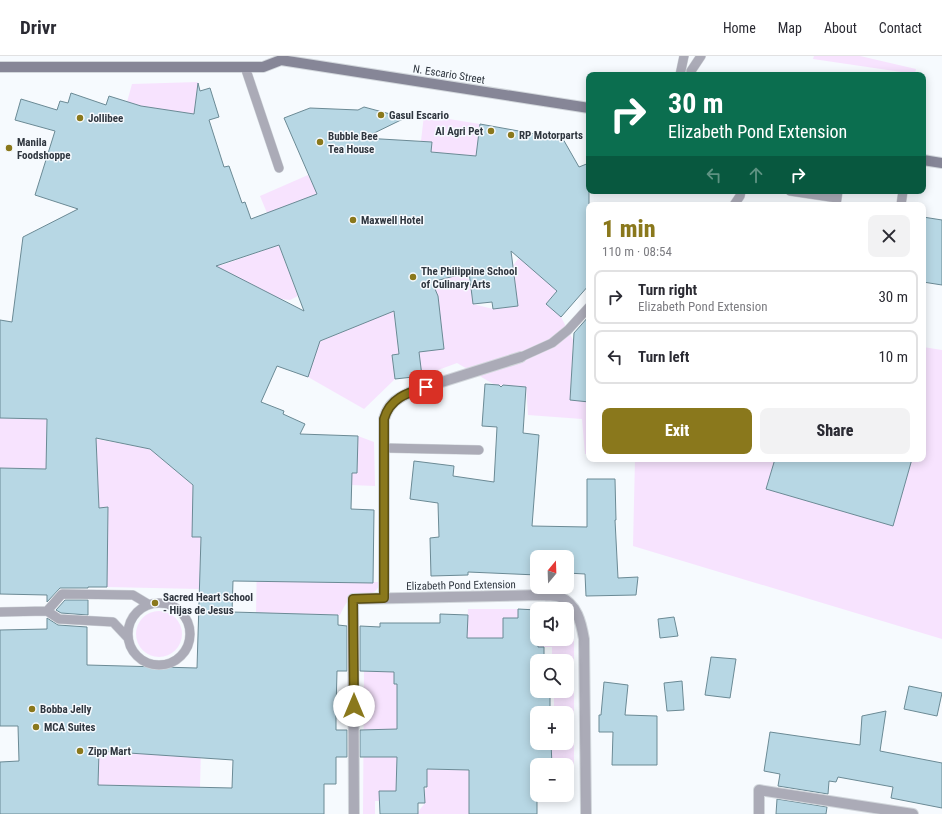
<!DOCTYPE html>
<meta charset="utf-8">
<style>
body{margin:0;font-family:"Roboto Condensed",sans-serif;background:#f2f2f3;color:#2b2b33;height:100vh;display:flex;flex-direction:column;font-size:15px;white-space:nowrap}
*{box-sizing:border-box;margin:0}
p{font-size:13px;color:#7c7c81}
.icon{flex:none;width:22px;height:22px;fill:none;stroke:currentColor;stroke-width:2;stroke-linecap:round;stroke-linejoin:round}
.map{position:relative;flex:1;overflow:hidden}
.sheet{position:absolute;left:586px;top:146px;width:340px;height:260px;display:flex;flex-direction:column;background:#fff;border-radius:8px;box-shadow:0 2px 10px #0003}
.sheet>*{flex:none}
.guide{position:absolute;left:586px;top:16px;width:340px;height:122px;border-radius:8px;box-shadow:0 2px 10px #0003;background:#0b6e4f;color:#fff;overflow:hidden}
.needle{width:26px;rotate:19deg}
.controls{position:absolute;left:530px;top:494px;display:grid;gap:8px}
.controls a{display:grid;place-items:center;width:44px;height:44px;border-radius:8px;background:#fff;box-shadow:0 2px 10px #0003;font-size:20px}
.pin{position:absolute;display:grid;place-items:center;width:34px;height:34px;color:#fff;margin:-17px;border-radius:8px;box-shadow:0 2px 6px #0006}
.me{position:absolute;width:44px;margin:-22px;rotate:0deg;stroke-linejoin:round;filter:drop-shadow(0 0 3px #0008)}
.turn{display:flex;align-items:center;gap:14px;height:84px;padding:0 16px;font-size:18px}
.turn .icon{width:52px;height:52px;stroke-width:2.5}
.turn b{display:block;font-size:28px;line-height:34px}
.lanes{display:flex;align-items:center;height:38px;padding:0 16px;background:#0003;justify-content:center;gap:20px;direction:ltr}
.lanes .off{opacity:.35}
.round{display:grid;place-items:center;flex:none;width:42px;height:42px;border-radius:8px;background:#f2f2f3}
.head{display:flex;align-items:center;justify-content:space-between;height:68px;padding:0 16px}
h1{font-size:24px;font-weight:800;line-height:30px;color:#8a781c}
.primary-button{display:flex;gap:8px;margin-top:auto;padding:8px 16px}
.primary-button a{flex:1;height:46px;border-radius:8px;background:#8a781c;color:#fff;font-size:16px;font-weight:800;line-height:46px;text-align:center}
.primary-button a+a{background:#f2f2f3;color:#2b2b33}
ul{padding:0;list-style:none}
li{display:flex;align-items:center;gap:12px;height:54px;margin:0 8px 6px;padding:0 8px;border:2px solid #e1e1e2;border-radius:8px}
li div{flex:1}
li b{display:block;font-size:15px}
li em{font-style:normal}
header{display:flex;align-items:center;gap:24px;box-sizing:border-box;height:56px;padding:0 20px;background:#fff;border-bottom:1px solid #e1e1e2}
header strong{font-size:19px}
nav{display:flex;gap:22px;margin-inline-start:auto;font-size:14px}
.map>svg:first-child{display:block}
.green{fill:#f7e3fe}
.building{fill:#b7d7e4;stroke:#6b8a95;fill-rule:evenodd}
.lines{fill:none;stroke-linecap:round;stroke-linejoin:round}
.lane-casing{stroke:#d2d7dc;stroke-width:10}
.street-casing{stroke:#d2d7dc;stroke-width:12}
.secondary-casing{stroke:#d2d7dc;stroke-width:12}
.lane{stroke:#ababb7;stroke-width:9}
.street{stroke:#ababb7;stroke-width:10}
.secondary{stroke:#868697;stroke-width:10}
.route-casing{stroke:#5a4e12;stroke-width:10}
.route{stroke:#8a781c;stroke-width:7}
.poi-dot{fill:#8a781c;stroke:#f6fafe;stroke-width:1.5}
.labels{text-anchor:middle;stroke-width:3;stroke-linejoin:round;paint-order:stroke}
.street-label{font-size:11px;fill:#2f363f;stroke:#f6fafe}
.poi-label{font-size:11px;font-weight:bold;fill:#2f363f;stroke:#f6fafe;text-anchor:start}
</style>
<header>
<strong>Drivr</strong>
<nav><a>Home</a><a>Map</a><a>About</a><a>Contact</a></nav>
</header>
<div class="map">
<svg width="942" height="758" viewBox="0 0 942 758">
<rect width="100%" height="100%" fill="#f6fafe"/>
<path class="green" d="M814,0H860L916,13L915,18L813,3Z
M198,26L194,58L141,50L127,46L132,28Z
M424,59L480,68L476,100L431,96L432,86L421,85Z
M308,119L317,138L267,157L260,140Z
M278,187L298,240L290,244L280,243L213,273L207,199L222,209L262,195Z
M522,197L556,219L549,228L557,235L546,248L561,261L573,284L570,344L589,345V398H585L582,363L528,359L526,331L495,329L457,307L422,320L419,296L435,232L446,222L443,208L458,203L470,226L473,248L493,253L518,250L513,210Z
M393,250L399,298L392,299L395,323L364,353L308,321L309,290L364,267L368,260Z
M923,291L942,294V583L633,490L635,403H923Z
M0,362L47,363L46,413L0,412Z
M358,380L374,386L375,430L351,429L352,417H357Z
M96,383L150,393L202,437L199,533L107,531L108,451L99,452Z
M257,503L299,526H381C372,545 368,534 356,539C347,543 344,551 340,559H338L256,557Z
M468,553H518V562H503V582L465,583L467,575Z
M136 578a23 23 0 1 1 46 0a23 23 0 1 1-46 0Z
M567,562L574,571V727L567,726V709H552L551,687H567V657H554V641H544V635H567V605H552V591H538V583H567Z
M364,615L394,616V628H397L451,667L482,727L469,726V758H418V756L425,747V734L427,731V713L448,714V710L396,713V735H379V745H375V758H363Z
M101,648L202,651L200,731L98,729Z"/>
<path class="building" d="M198,27L200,35L210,32L219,61L209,64L224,111L229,110L242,147L245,146L251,163L317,138L284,62L310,52L358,54L364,51L405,62L364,82L432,86L431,96L476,100L480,68L563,83L579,111L589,107V229L561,261L546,248L557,235L511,195L518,250L493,253L492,246L473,248L469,216L432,226L438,240L444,293L419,296L422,320L395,323L392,299L399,298L394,255L320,285L308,321L277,310L261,346L284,355L283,358L305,368L300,378L358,380L357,417H352L351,453L374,454L373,527L233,525L232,556L338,559V569L347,570V615H337L336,654V674H347V701H336V728H324V758H0V706L19,705L18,670H0V574L47,573V562L58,569L87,571V609L197,612L201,481H192L193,429L150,393L96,382L99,452L108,451L107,531H88V532H60L47,546V539L0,538V412L46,413L47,363L0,362V264L12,266L23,181L78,153L35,139L55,75L15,64L21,43L57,54L60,45L68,47L71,37L106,49L109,40L141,50L194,58ZM279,189L304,255L216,210ZM99,695L233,704L232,732L98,729Z
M923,161L942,164V229L923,226Z
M589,260V346L570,344L574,277Z
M485,328L499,329L501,331L503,329L526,331L523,377L539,379L532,470L587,471V423H615L616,464H615L618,522L638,521L636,539L586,540L585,518L567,517V501H537V519L468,516V519L431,520L430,482L439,481L438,447L410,443L414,405L454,410L453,420L494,426L497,371L482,370Z
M775,403H912L893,470L766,433Z
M65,544H88V559L61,557L56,554Z
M518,553L537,554L538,591H544V605H537V635H544V641H550V657H537V687H551L552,709H537V758H469V714L427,713V731H424L425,747H418V758H380L379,735H396L397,701H360V674L397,673V628H394V616L360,615V570L380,571V567H440V558L468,559L467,582H503V562H518Z
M674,561L678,580L660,582L658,563Z
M711,601L736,603L730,642L705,639Z
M682,625L684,654L667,655L664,627Z
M604,626L628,629L625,659L657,660V709H612L613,676H599V659H601Z
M909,630L942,637L937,660L904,653Z
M886,655L880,695L942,707V752L891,742L893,731L838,721L836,726L829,725L828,738L778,730L780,718L764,715L770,676L860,689L862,660Z
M777,743L827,751L826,758H776Z"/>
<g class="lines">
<defs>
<path id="lane" d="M245,11L279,112
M691,15L701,0
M680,19L684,0
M790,135L837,142
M734,149L740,140L741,135
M836,149L838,135
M901,149L903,135
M521,301L552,287L568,274L589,251
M385,392L479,394
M128 578a31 31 0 1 1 62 0a31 31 0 1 1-62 0Z
M47,555L62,538L133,539L148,548
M47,555L59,563L113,566L128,582
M0,556L47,555"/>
<path id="street" d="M384,542V363C389,346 398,342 413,335L521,301
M354,758L353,543L544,539C549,540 556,539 560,541C577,548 581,566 584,583L586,758
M759,758V734L913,758"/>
<path id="secondary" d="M0,11H263L281,4L589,52
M923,104L942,107"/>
</defs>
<use href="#lane" class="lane-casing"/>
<use href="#street" class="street-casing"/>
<use href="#secondary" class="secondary-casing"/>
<use href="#lane" class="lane"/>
<use href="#street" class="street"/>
<use href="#secondary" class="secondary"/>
</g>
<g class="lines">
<defs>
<path id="route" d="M354,650L353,543L384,542V363C390,342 407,337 426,331"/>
</defs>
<use href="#route" class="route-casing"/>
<use href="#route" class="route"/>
</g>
<g class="poi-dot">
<circle cx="381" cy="59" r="4"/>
<circle cx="80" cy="62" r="4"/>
<circle cx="491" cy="75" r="4"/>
<circle cx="511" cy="79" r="4"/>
<circle cx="320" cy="86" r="4"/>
<circle cx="9" cy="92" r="4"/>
<circle cx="353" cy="164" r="4"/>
<circle cx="413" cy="221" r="4"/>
<circle cx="155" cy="547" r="4"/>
<circle cx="32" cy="653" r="4"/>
<circle cx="36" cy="671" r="4"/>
<circle cx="80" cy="695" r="4"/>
</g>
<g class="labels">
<g class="street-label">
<text transform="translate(449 18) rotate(9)" y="4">N. Escario Street</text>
<text transform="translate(461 529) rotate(-1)" y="4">Elizabeth Pond Extension</text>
</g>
<g class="poi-label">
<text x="389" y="63">Gasul Escario</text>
<text x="88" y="66">Jollibee</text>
<text x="483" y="79" text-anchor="end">Al Agri Pet</text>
<text x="519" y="83">RP Motorparts</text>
<text x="328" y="84">Bubble Bee<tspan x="328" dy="13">Tea House</tspan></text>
<text x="17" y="90">Manila<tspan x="17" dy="13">Foodshoppe</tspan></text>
<text x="361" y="168">Maxwell Hotel</text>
<text x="421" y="219">The Philippine School<tspan x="421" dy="13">of Culinary Arts</tspan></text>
<text x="163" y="545">Sacred Heart School<tspan x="163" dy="13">- Hijas de Jesus</tspan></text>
<text x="40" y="657">Bobba Jelly</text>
<text x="44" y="675">MCA Suites</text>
<text x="88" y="699">Zipp Mart</text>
</g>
</g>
</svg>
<div class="controls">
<a><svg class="needle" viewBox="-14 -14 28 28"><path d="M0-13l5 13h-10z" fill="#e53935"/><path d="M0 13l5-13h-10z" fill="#7c7c81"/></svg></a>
<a><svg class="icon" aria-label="sound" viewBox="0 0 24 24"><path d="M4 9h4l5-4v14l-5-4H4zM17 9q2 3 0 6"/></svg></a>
<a><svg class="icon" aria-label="search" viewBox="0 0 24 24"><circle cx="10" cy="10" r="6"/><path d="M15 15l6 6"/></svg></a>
<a>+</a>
<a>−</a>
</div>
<div class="pin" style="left:426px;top:331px;background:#d93025"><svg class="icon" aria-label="arrive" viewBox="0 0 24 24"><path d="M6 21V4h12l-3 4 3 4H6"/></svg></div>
<svg class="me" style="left:354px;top:650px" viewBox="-20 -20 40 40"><circle r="19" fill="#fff"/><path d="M0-13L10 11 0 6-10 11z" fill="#8a781c"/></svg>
<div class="guide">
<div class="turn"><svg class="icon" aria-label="right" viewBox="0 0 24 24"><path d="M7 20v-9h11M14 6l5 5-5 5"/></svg><div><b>30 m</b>Elizabeth Pond Extension</div></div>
<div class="lanes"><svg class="icon off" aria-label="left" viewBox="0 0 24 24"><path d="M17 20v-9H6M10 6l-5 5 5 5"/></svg><svg class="icon off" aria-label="ahead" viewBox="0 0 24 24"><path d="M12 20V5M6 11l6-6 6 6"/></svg><svg class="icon" aria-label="right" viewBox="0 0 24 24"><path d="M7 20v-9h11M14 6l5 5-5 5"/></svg></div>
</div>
<section class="sheet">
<div class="head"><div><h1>1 min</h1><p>110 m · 08:54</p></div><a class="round"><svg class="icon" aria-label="close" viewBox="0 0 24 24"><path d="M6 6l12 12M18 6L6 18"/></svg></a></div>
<ul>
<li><svg class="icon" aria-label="right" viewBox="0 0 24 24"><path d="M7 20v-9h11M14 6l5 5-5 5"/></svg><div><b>Turn right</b><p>Elizabeth Pond Extension</p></div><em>30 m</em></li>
<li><svg class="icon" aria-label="left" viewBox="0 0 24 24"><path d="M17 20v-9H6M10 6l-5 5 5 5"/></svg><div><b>Turn left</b></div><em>10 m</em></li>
</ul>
<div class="primary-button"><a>Exit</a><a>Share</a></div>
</section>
</div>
